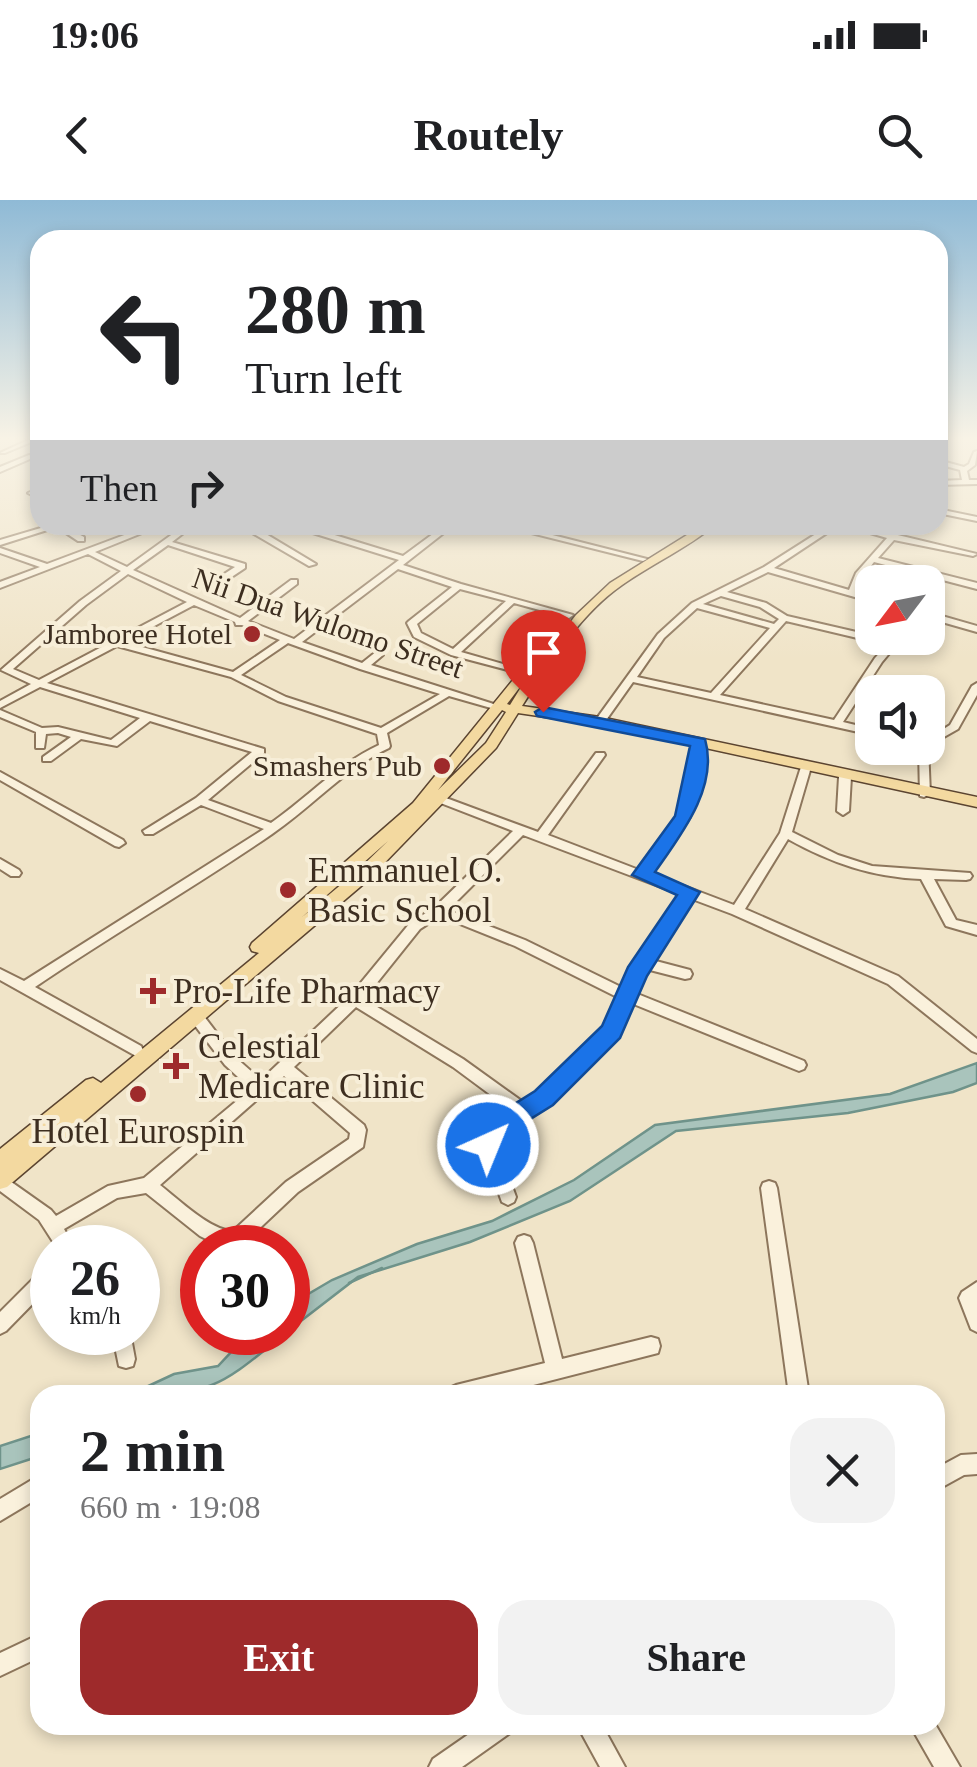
<!DOCTYPE html>
<meta charset="utf-8">
<style>
body{margin:0;font-family:Georgia,serif;background:#f2f2f2;color:#202124;height:100vh;display:flex;flex-direction:column;font-size:38px;white-space:nowrap}
*{box-sizing:border-box;margin:0}
p{font-size:32px;color:#757577}
.icon{flex:none;width:55px;height:55px;fill:none;stroke:currentColor;stroke-width:2;stroke-linecap:round;stroke-linejoin:round}
.map{position:relative;flex:1;overflow:hidden}
.drawer{position:absolute;left:30px;top:1185px;width:915px;height:350px;display:flex;flex-direction:column;background:#fff;border-radius:30px;box-shadow:0 5px 15px #0003}
.drawer>*{flex:none}
.hud{position:absolute;left:30px;top:30px;width:918px;height:305px;border-radius:30px;box-shadow:0 5px 15px #0003;background:#fff;color:#202124;overflow:hidden}
.needle{width:65px;rotate:238deg}
.tools{position:absolute;left:855px;top:365px;display:grid;gap:20px}
.tools a{display:grid;place-items:center;width:90px;height:90px;border-radius:20px;background:#fff;box-shadow:0 5px 15px #0003;font-size:50px}
.speed{position:absolute;left:30px;top:1025px;display:flex;gap:20px;font-size:50px;font-weight:700;text-align:center}
.speed>*{display:grid;place-content:center;width:130px;height:130px;border-radius:50%;background:#fff;box-shadow:0 5px 15px #0003;line-height:1}
.speed small{font-size:25px;font-weight:400}
.speed .limit{border:15px solid #d22;background:#fff;color:#111}
.pin{position:absolute;display:grid;place-items:center;width:85px;height:85px;color:#fff;margin:-102px -42px;border-radius:50% 50% 50% 0;rotate:-45deg;box-shadow:0 0 10px #0007}
.pin .icon{rotate:45deg}
.me{position:absolute;width:110px;margin:-55px;rotate:44deg;stroke-linejoin:round;filter:drop-shadow(0 0 8px #0008)}
.turn{display:flex;align-items:center;gap:35px;height:210px;padding:0 50px;font-size:45px}
.turn .icon{width:130px;height:130px;stroke-width:2.5}
.turn b{display:block;font-size:70px;line-height:85px}
.then{display:flex;align-items:center;height:95px;padding:0 50px;background:#0003;gap:20px;font-size:38px}
.round{display:grid;place-items:center;flex:none;width:105px;height:105px;border-radius:30px;background:#f2f2f2}
.head{display:flex;align-items:center;justify-content:space-between;height:170px;padding:0 50px}
h1{font-size:60px;font-weight:700;line-height:75px}
.cta{display:flex;gap:20px;margin-top:auto;padding:20px 50px}
.cta a{flex:1;height:115px;border-radius:30px;background:#9e2a2b;color:#fff;font-size:40px;font-weight:700;line-height:115px;text-align:center}
.cta a+a{background:#f2f2f2;color:#202124}
.status{display:flex;justify-content:space-between;align-items:center;height:70px;padding:0 50px;background:#fff;direction:ltr}
.status svg{height:28px;fill:currentColor}
header{display:flex;justify-content:space-between;align-items:center;height:130px;padding:0 50px;background:#fff;font-size:45px;font-weight:700}
.map>svg:first-child{display:block}
.water{fill:#a9c4bc;stroke:#6f938a;stroke-width:2.5}
.lines{fill:none;stroke-linecap:round;stroke-linejoin:round}
.stream{stroke:#6f938a;stroke-width:2.5}
.minor-casing{stroke:#8d765c;stroke-width:4}
.major-casing{stroke:#5b4430;stroke-width:3}
.minor{fill:#faf1dc;fill-rule:evenodd}
.major{fill:#f3d9a0;fill-rule:evenodd}
.route{fill:#1a73e8;stroke:#114b97;stroke-width:2.5}
.poi-dot{fill:#9e2a2b;stroke:#f7eed8;stroke-width:4}
.labels{text-anchor:middle;stroke-width:8;stroke-linejoin:round;paint-order:stroke}
.far-street-label{font-size:30px;fill:#3d2e20;stroke:#f7eed8}
.far-poi-label{font-size:30px;fill:#3d2e20;stroke:#f7eed8;text-anchor:end}
.poi-label{font-size:35px;fill:#3d2e20;stroke:#f7eed8;text-anchor:start}
</style>
<div class="status"><b>19:06</b><svg viewBox="0 0 49 12"><path d="M0 12V9h3v3zM5 12V6h3v6zM10 12V3h3v9zM15 12V0h3v12zM26 1h20v11H26zM47 4h2v5h-2z"/></svg></div>
<header><svg class="icon" aria-label="back" viewBox="0 0 24 24"><path d="M15 5l-7 7 7 7"/></svg>Routely<svg class="icon" aria-label="search" viewBox="0 0 24 24"><circle cx="10" cy="10" r="6"/><path d="M15 15l6 6"/></svg></header>
<div class="map">
<svg width="977" height="1567" viewBox="0 0 977 1567">
<rect width="100%" height="100%" fill="#f0e4c8"/>
<path class="water" d="M977,863V883L953,892L848,913L676,931L570,1001L470,1042L358,1077L288,1131V1106L332,1080L417,1044L492,1021L574,980L655,925L890,894Z
M249,1133H286C221,1185 215,1195 129,1195L174,1174L218,1166Z
M40,1233V1256L0,1269V1246Z"/>
<g class="lines">
<path class="stream" d="M349,1083L382,1068"/>
<defs>
<path id="minor" d="M28,240H36L5,253H0Z
M977,251L975,265L967,271L969,280H977V284L938,285V281L962,280L960,270L938,264V260L964,267L969,264L974,252Z
M29,255L40,258V262L30,259L0,272V267Z
M40,269V274H35V272Z
M40,288V293L32,295L28,293Z
M938,309L977,317V321L938,313Z
M51,325H63L0,345V340Z
M74,325H84L73,331L84,337V341H78L63,331Z
M151,325H162L95,352L127,367L185,325H194L172,342L245,364V368L224,382H218V378L235,367L168,345L133,370L240,418L291,380H297V384L248,421L294,439L399,360L300,329L302,325L403,356L445,325H454L403,365L461,384L573,415L569,418L514,403L461,452L531,472L523,474L451,455L414,437L407,423L409,421L452,387L398,369L302,442L362,463L377,451H383V455L371,465L503,507L498,510L449,496L387,533L390,546L389,548C344,569 313,606 272,634C195,687 113,734 35,787L141,846L143,850L141,854L136,856L0,780V769L24,781L264,629L201,605L153,634H145L143,631L196,598L252,552L150,521L117,546L81,539L51,561H43V557L71,537L58,533L46,534L44,548H36V532L0,517V510L42,528L58,527L111,540L140,518L40,487L0,508V501L31,484L1,470L80,401L121,371L88,354L0,388V382L40,367L0,353V348L47,364ZM128,374L187,402L39,480L13,469L86,405ZM460,389L506,401L453,449L421,433L417,424ZM194,405L235,422L236,425H242L280,440L233,472L124,442ZM288,443L360,469L440,494L381,528L286,497L241,475ZM117,446L231,477L278,501L377,534L379,545C338,564 308,597 271,623L208,600L264,553V549L47,483Z
M250,325H258L256,328L316,364L309,366L249,331Z
M499,325H513L647,359L643,361Z
M603,325H612L603,333H597V329Z
M830,325H839L774,368L849,390L856,373L887,338L843,325H856L977,354L973,356L894,340L878,358L977,383V389L874,362L863,376L857,392L872,396V402L768,372L727,392L766,403L787,416L891,440L893,438H902L882,462L843,522L872,529V535L633,482L604,523H596L595,521L658,434L692,403L764,367ZM721,396L760,407L779,419L774,424L703,404ZM697,408L770,428L711,493L637,477L664,438ZM786,421L887,445L875,458L834,520L720,495Z
M928,412L977,426V432L928,418Z
M977,483V495L958,529L928,546L930,594L924,597L920,596L919,548H928V539L950,525L972,486Z
M699,540L704,543L690,617L650,673L734,705L780,633L801,567L802,565H810L811,567L792,632L838,655L872,666L970,673L972,676L970,679L966,680L934,679L956,720L977,725V735L946,726L921,679C872,677 831,663 788,639L745,709L898,776L977,839V853L972,851L888,784L732,714L692,699L652,760L690,770L692,774L690,778L685,779L646,769L635,793L804,861L806,865L804,869L799,871L794,869L631,803L617,836L565,889L495,939L516,997L514,1002L508,1005L502,1002L478,936L480,931L511,910L453,867L356,807L294,867L364,925L366,930L363,947L298,992L243,1044L237,1046L224,1048L200,1036L146,993L117,998L64,1029L75,1048H57L39,1020L0,991V974L51,1010L56,1016L108,986L144,978L251,889L225,865L190,819L188,815L190,811H200L235,857L261,880L350,796L410,723L434,708L513,631L438,602V598H446L538,632L596,553H604L605,555L548,635L639,670L678,617L694,543ZM523,635L682,695L631,769L623,788L525,740L448,710ZM440,716L515,746L619,798L606,829L555,881L523,902L463,859L364,799L420,729ZM284,876L350,933L349,939L286,982L233,1031C211,1031 178,999 160,985Z
M0,572L123,640L125,643L119,647L115,646L0,580Z
M845,574L851,577L849,611L843,615L837,611L839,577Z
M0,659L19,670L21,673L19,676H11L0,669Z
M769,981L775,983L777,988L809,1195H789L761,988L763,983Z
M524,1035L530,1037L533,1043L562,1159L651,1137L658,1139L660,1146L658,1153L494,1195H446L449,1188L456,1185L545,1163L515,1043L518,1037Z
M52,1064V1084L6,1131L0,1134V1112L46,1066Z
M977,1082V1132L971,1129L959,1098L962,1092Z
M112,1132H130L135,1159L133,1166L126,1168L119,1166Z
M977,1254V1274L964,1275L935,1291V1269L961,1255Z
M40,1275V1297L0,1321V1299Z
M40,1434V1457L0,1476V1453Z
M935,1524L960,1567H934L910,1525Z
M482,1525H514L510,1533L462,1567H429L433,1559Z
M577,1525H602L625,1567H600Z"/>
<path id="major" d="M703,325H715C687,348 652,364 622,385C580,414 549,464 522,506L600,517L977,597V607L600,525L518,513L496,548L367,681L7,987L0,989V949L86,880L93,878L101,883L259,753L252,751L250,747L252,743L413,603L521,470L531,473L576,415L610,383ZM526,479L510,505L507,504ZM502,510L506,512L486,543L438,590ZM388,641L355,673L301,718Z"/>
</defs>
<use href="#minor" class="minor-casing"/>
<use href="#major" class="major-casing"/>
<use href="#minor" class="minor"/>
<use href="#major" class="major"/>
</g>
<linearGradient id="sky" x2="0" y2="1"><stop stop-color="#8fbad6"/><stop offset="0.52" stop-color="#f8f3e6"/><stop offset="1" stop-color="#f8f3e6" stop-opacity="0"/></linearGradient>
<rect width="977" height="459" fill="url(#sky)"/>
<path class="route" d="M543,507L705,539C719,587 681,635 655,672L700,692L647,776L620,838L553,905L500,938L497,953H478L472,936L476,928L535,891L602,826L628,767L677,695L632,675L675,616L690,546L537,516L535,512Z"/>
<g class="poi-dot">
<circle cx="252" cy="434" r="10"/>
<circle cx="442" cy="566" r="10"/>
<circle cx="288" cy="690" r="10"/>
<path d="M148 776h10v10h10v10h-10v10h-10v-10h-10v-10h10z"/>
<path d="M171 851h10v10h10v10h-10v10h-10v-10h-10v-10h10z"/>
<circle cx="138" cy="894" r="10"/>
</g>
<g class="labels">
<g class="far-street-label">
<text transform="translate(328 423) rotate(19)" y="10">Nii Dua Wulomo Street</text>
</g>
<g class="far-poi-label">
<text x="232" y="444">Jamboree Hotel</text>
<text x="422" y="576">Smashers Pub</text>
</g>
<g class="poi-label">
<text x="308" y="682">Emmanuel O.<tspan x="308" dy="40">Basic School</tspan></text>
<text x="173" y="803">Pro-Life Pharmacy</text>
<text x="198" y="858">Celestial<tspan x="198" dy="40">Medicare Clinic</tspan></text>
<text x="138" y="943" text-anchor="middle">Hotel Eurospin</text>
</g>
</g>
</svg>
<div class="tools">
<a><svg class="needle" viewBox="-14 -14 28 28"><path d="M0-13l5 13h-10z" fill="#e53935"/><path d="M0 13l5-13h-10z" fill="#757577"/></svg></a>
<a><svg class="icon" aria-label="sound" viewBox="0 0 24 24"><path d="M4 9h4l5-4v14l-5-4H4zM17 9q2 3 0 6"/></svg></a>
</div>
<div class="speed"><div>26<small>km/h</small></div><div class="limit">30</div></div>
<div class="pin" style="left:543px;top:512px;background:#d93025"><svg class="icon" aria-label="arrive" viewBox="0 0 24 24"><path d="M6 21V4h12l-3 4 3 4H6"/></svg></div>
<svg class="me" style="left:488px;top:945px" viewBox="-20 -20 40 40"><circle r="17" fill="#1a73e8" stroke="#fff" stroke-width="3"/><path d="M0-11L8 9 0 5-8 9z" fill="#fff"/></svg>
<div class="hud">
<div class="turn"><svg class="icon" aria-label="left" viewBox="0 0 24 24"><path d="M17 20v-9H6M10 6l-5 5 5 5"/></svg><div><b>280 m</b>Turn left</div></div>
<div class="then">Then<svg class="icon" aria-label="right" viewBox="0 0 24 24"><path d="M7 20v-9h11M14 6l5 5-5 5"/></svg></div>
</div>
<section class="drawer">
<div class="head"><div><h1>2 min</h1><p>660 m · 19:08</p></div><a class="round"><svg class="icon" aria-label="close" viewBox="0 0 24 24"><path d="M6 6l12 12M18 6L6 18"/></svg></a></div>
<div class="cta"><a>Exit</a><a>Share</a></div>
</section>
</div>
